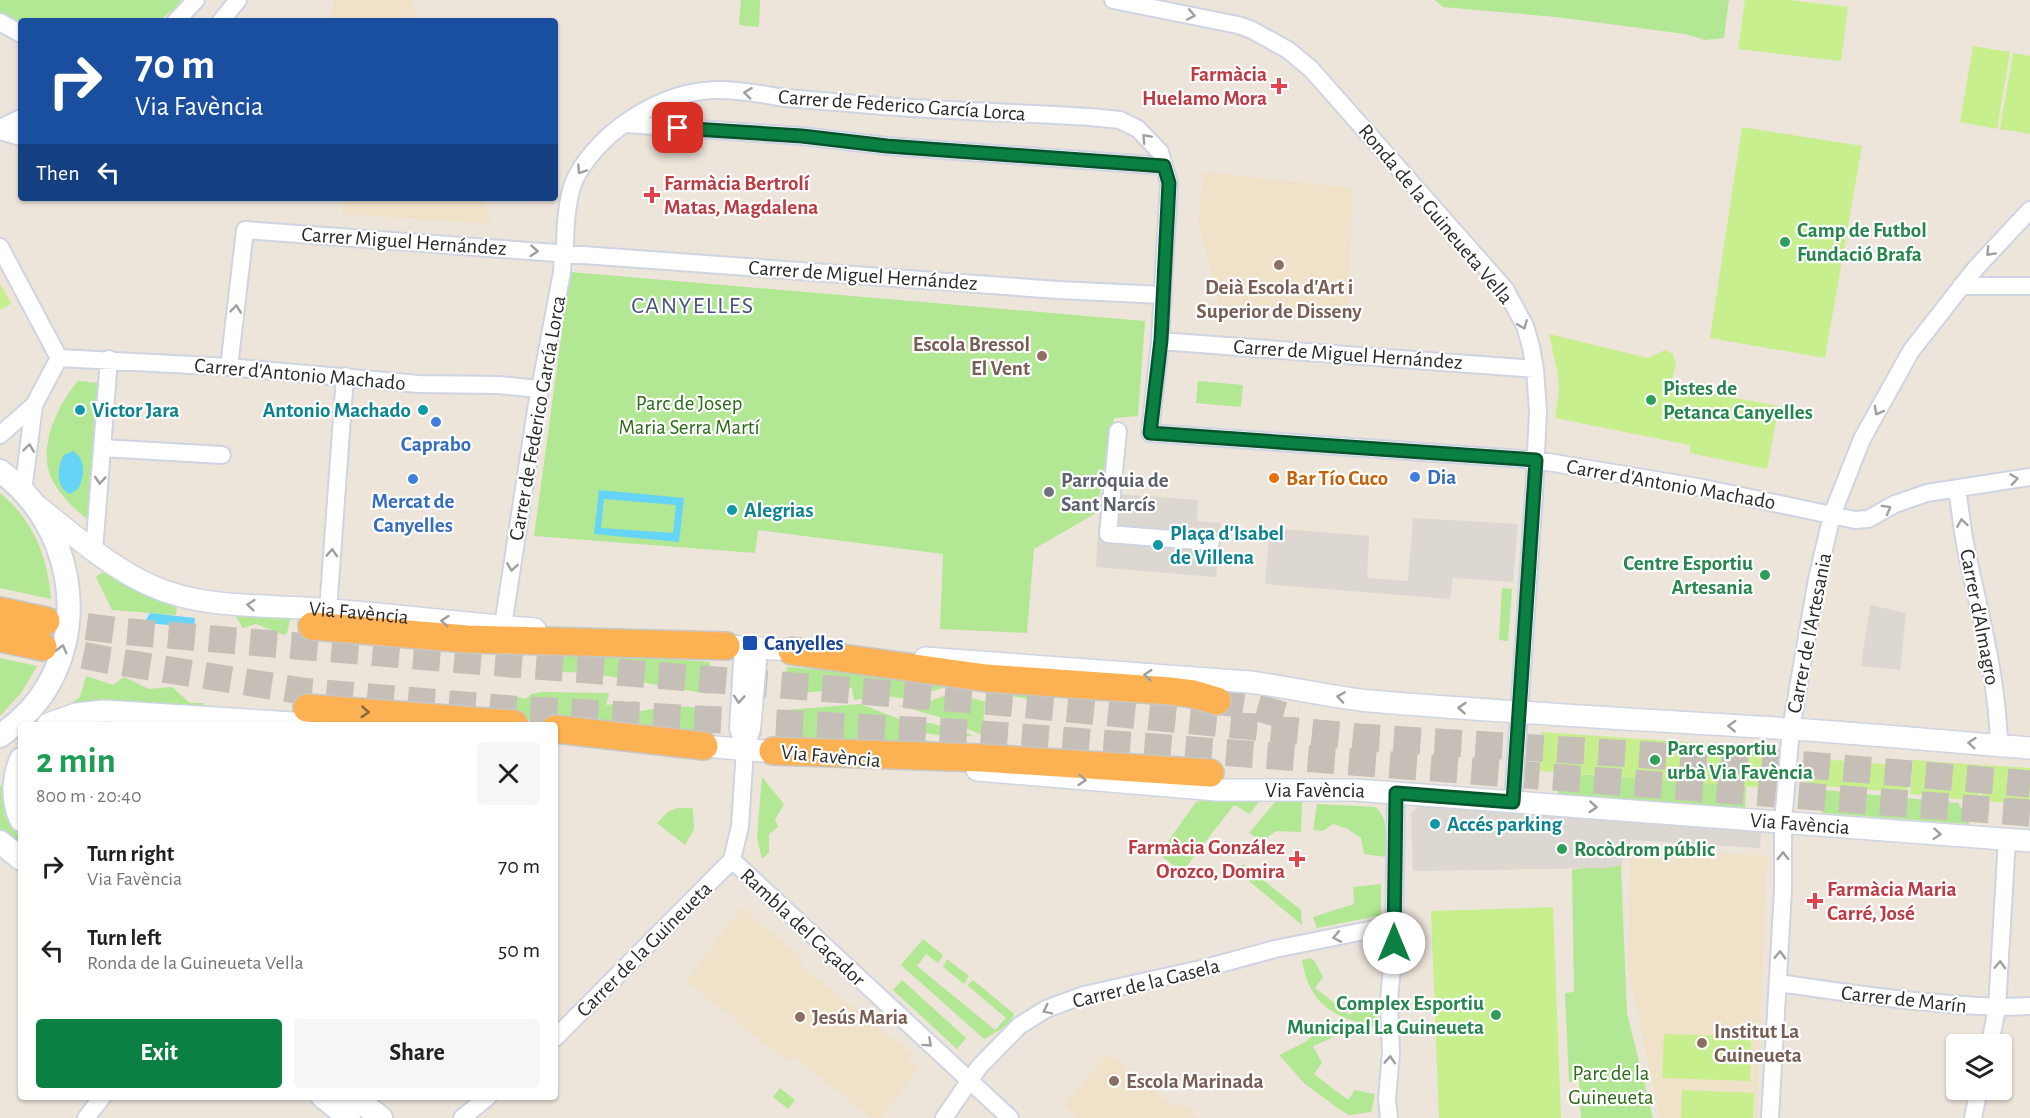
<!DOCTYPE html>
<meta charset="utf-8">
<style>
body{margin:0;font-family:"Alegreya Sans",sans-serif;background:#f6f6f6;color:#202124;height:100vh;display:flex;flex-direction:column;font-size:22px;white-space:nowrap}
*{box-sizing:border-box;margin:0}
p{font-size:20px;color:#757577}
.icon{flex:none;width:33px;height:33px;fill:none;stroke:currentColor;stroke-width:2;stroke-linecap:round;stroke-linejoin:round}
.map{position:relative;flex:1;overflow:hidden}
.side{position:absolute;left:18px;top:722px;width:540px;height:378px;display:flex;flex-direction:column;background:#fff;border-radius:6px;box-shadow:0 2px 4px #0004}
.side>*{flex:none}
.hud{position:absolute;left:18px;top:18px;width:540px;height:183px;border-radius:6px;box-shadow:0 2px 4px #0004;background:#1a4fa0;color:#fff;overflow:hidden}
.tools{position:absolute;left:1946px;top:1034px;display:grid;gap:12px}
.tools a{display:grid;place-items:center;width:66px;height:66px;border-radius:6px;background:#fff;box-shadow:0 2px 4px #0004;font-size:30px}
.pin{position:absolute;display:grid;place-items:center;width:51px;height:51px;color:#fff;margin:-26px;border-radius:12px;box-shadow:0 3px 9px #0006}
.me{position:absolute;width:66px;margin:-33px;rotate:0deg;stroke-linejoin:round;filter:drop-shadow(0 0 4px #0008)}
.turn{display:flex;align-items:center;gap:21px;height:126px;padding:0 18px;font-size:27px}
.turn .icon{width:78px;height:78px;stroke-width:2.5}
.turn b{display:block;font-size:42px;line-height:51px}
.then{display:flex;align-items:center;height:57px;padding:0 18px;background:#0003;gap:12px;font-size:22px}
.round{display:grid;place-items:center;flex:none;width:63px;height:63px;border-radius:6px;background:#f6f6f6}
.head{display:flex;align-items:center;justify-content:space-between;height:102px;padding:0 18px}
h1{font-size:36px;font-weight:600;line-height:45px;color:#1e9e55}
.action{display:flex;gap:12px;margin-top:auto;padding:12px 18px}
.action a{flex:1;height:69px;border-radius:6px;background:#0b8043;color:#fff;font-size:24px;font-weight:600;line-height:69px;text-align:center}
.action a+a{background:#f6f6f6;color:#202124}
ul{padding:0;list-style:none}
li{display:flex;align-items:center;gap:18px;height:84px;padding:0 18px}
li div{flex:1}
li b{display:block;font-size:22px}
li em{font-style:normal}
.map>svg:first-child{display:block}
.education{fill:#efe2c8}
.green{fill:#b2e793}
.pitch{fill:#c8ef8e}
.plaza{fill:#dcd7d1}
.water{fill:#66d4f6;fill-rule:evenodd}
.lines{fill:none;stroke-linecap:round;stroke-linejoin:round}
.trunk-tunnel{stroke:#c6bfb7;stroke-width:27;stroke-dasharray:27 14;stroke-linecap:butt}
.minor-casing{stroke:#cfd4e3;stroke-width:20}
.tertiary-casing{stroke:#cfd4e3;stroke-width:24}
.secondary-casing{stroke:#cfd4e3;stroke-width:26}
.trunk-casing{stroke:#c7c7c7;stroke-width:30}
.minor{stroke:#fff;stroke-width:16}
.tertiary{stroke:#fff;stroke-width:21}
.secondary{stroke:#fff;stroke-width:22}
.trunk{stroke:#fcb253;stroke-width:27}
.oneway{stroke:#9f9f9f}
.oneway2{stroke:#88673c}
.route-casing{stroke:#07532c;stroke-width:15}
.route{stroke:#0b8043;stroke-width:10}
.health-dot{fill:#e0444e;stroke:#fff;stroke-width:2}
.leisure-dot{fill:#2e9e5b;stroke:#fff;stroke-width:2}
.education-dot{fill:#8d6e63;stroke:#fff;stroke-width:2}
.culture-dot{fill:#0f9aa8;stroke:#fff;stroke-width:2}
.shop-dot{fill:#3f7fe0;stroke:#fff;stroke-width:2}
.food-dot{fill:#e8710a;stroke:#fff;stroke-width:2}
.worship-dot{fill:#6b7280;stroke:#fff;stroke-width:2}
.transit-dot{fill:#1a4fb4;stroke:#fff;stroke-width:2}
.labels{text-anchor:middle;stroke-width:4.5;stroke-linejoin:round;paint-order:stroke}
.health-label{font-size:21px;font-weight:bold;fill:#be3a42;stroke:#fff;text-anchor:end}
.street-label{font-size:21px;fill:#292929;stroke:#fff}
.leisure-label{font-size:21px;font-weight:bold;fill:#27864d;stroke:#fff;text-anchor:start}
.education-label{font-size:21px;font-weight:bold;fill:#785e54;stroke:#fff;text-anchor:start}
.park-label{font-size:21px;fill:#296a15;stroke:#fff}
.culture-label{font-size:21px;font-weight:bold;fill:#0d838f;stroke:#fff;text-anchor:start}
.shop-label{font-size:21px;font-weight:bold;fill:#366cbe;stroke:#fff}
.food-label{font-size:21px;font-weight:bold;fill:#c56008;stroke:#fff;text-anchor:start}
.worship-label{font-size:21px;font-weight:bold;fill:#5b616d;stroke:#fff;text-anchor:start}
.transit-label{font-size:21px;font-weight:bold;fill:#164399;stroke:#fff;text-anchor:start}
.quarter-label{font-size:24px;letter-spacing:1.5px;fill:#47527d;stroke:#fff}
</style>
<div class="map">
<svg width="2030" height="1118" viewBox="0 0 2030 1118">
<rect width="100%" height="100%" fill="#ede4da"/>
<path class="education" d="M333,0H410L418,21H332Z
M1204,172L1353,188L1347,321L1220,312L1198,218Z
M343,198H483L492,224L342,214Z
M1636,847L1767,856L1757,1118H1660L1628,968L1630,851Z
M742,907L803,960L800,965L913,1054L908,1061L919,1069L880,1118H871L792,1055L787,1061L686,981Z
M1108,1053L1176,1108L1181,1103L1199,1118H1078L1065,1105Z"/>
<path class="green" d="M0,0H181L173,10L158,21H21V24L0,12Z
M741,0H760L759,27L739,25Z
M1435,0H1729L1724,38L1705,40L1685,34L1556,17L1443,7Z
M570,272L1145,321L1138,416L1114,418L1096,513L1034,549L1027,633L940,629L943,554L758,530L755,553L534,536Z
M78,381L99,383L91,522C76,511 54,490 49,472C40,442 59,403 78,381Z
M1198,381L1243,385L1241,407L1196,403Z
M0,493C33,520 48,557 51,599L0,588Z
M102,572L146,594L177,604L176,615L112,610L96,577Z
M1502,588L1512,589L1508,641L1499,640Z
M232,610L291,615L287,633L284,635L256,624L243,628Z
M541,649L710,662L708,694L597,674L538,670Z
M0,658L37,666L21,693L0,716Z
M787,667L1169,698L1168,704L1123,703L1060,696L1033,700L952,685L908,699L886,696L854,700L852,688L784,695Z
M86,676L113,685L124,677L149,689L172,687L190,703H203L205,705L201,710H62L80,697Z
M541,692L609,693L606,705L637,701L640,711L676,706L705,708L704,731L509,719L510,695L526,699L531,694Z
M955,692L985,702L982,735L939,717L897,705L916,706Z
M860,704L910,723L916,738L973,751L783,738L785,710Z
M916,723H930L968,733L973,736L948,737L925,733Z
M1560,773L1746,786L1745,808L1558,794Z
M762,777L784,804L775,820L778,827L769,834V853L762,859L757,837Z
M0,785L4,788L8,818L21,841V848L0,831Z
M1824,790L1958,803L1965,814L1970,815L1969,824L1822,813Z
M1212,798L1260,800L1250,814L1234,805L1182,872L1159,854L1196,802Z
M1276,801L1302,802L1301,832L1276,831L1262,841L1249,833Z
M1317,804L1375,807C1390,818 1385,840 1386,857L1364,854L1361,838L1348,829L1333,824L1323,831L1313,830Z
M677,808H692L693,810L694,829L685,845L657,823L668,812Z
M1243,864L1301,910L1302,925L1237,871Z
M1621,865L1627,1013L1653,1118H1581L1579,1080L1569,1082L1565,993L1574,992L1572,870L1587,867Z
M1381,884V915L1317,928L1313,917L1354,904L1353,887Z
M923,939L943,955L938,963L926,954L917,966L995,1030L1006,1018L967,985L973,980L1014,1014C1010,1026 995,1033 984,1039L901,965Z
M1310,958L1314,960L1323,977L1315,988L1350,1015L1357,1005L1376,1009L1379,1029C1336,1017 1310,1008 1302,960Z
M947,959L969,976L964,984L943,967Z
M902,980L966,1038L957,1049L893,990Z
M1322,1029L1326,1030L1332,1038L1313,1046L1322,1063L1314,1074L1348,1100L1355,1090L1375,1094L1371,1112L1349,1115L1339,1109L1305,1084L1279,1055L1305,1042Z
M780,1088L795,1100L788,1109L773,1097Z"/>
<path class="pitch" d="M1745,0H1790L1848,7L1841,61L1738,49Z
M1973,46L2010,52L1997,129L1960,122Z
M2013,53L2030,56V134L2000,129Z
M1742,127L1862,146L1825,358L1710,338Z
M0,283L11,304L0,310Z
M1549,334L1648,358L1665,350L1673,354L1676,364L1670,386L1779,406L1767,469L1690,453V445L1555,418L1559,389L1557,370Z
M1542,732L1770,748L1766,788L1540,771Z
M1806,758L1909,766L1907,793L1824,786L1822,792L1803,790Z
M1913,760L1980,765L1978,801L1910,794Z
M1983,765L2030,768V804L1981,801Z
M1553,907L1561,1118H1439L1431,911Z
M1664,1034L1751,1037L1750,1081L1662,1078Z
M1682,1090L1754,1093L1753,1118H1681Z"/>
<path class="plaza" d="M1101,493L1198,500L1197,521L1221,523L1216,577L1096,567Z
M1413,518L1518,524L1513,582L1453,578L1450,599L1265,584L1270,528L1369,536L1367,578L1408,581Z
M1870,605L1906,613L1900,670L1861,666Z
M1419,806L1761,831L1760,848L1631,840L1621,865L1608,868L1413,871L1411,813Z"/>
<path class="water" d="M73,451C86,459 85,477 78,489L70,494C55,488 57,466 64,455Z
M599,490L684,498L679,542L594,534ZM604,499L676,505L673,533L601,528Z
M150,613L195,618L194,627L144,623Z"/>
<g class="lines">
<path class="trunk-tunnel" d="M46,621L119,631L511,664L986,701L1359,737L1807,765L2030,784
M43,647L107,660L302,691L511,709L968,733L2030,813
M1217,701L1255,707L1297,719"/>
<defs>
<path id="minor" d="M1113,0L1238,25L1252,30L1288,50L1311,69L1505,289L1525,326L1531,347L1535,369L1538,412L1534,494L1513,802
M176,21L196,0
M221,21L238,0
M0,22L21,34
M626,124L802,136L887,146L1164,166
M0,128L21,118
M0,131L21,137
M0,247L59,358
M1961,286H2030
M1160,341L1535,369
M59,358L229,367L419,384L499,385L539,389
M229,367L245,230L1058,290L1163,295
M1118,431L1108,534L1211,542
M0,435L34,405L59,358
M102,448L222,455
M1957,489C1961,514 1963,539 1969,563C1982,622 1998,685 1999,746
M23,491L34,405
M94,551L109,359
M328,611L345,376
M503,626L536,410L562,272L563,253L565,251C565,228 566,195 577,175C604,128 664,90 719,90C742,90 765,95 787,98C818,101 850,103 882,106C951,111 1021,113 1090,117L1120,120L1138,129L1160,152L1169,183L1160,341L1150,433L1536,460L1703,488L1855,520L1868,519L1895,504L1927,493L2030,477
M743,648L738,728L745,749
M732,860L1010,1118
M732,860L740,826L745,749L752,729L759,649
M1779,983C1833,991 1884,999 1938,1003C1970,1006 1998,1008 2030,1006
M555,1038L732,860
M1990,1044L1997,1008L2007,839
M86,1118L103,1096
M462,1118L489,1096
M944,1118L979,1067L1019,1026L1046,1009L1084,995L1205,968L1275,949L1394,925
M1389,1118L1387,1099L1391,1053L1389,1001L1394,943L1396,793
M1770,1118L1783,890V822L1791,729L1817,579L1832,515L1862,439L1911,351L1975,269L2030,210
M1973,1118L1979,1089"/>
<g id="tertiary">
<path id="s1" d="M37,506C74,535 109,567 152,586C198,607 255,605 304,608C381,613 458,623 535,629"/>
<path d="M712,645L807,651"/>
<path d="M925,658L1249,682C1290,687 1330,697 1370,701C1510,713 1650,720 1791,729C1870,734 1950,742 2030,748"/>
<path d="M48,724L76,714L104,711L309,724"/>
<path d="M690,745L788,753"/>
<path id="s2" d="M977,770L1217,790H1355L1396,793L2030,841"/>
</g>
<path id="secondary" d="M0,471C71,522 92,627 39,699C28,714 15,725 0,736
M21,759C13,779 12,800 21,820
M0,842L21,859
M322,1096L349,1118
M353,1096L381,1118"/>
<path id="trunk" d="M0,611L46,621
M312,626L467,639L726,646
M0,638L43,647
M792,651L986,678L1170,691L1193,694L1217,701
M307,708L514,724
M555,729L704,746
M773,751L982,758L1210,773"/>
</defs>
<use href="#minor" class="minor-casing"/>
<use href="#tertiary" class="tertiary-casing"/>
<use href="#secondary" class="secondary-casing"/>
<use href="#trunk" class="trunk-casing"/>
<use href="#minor" class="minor"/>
<use href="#tertiary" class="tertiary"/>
<use href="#secondary" class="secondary"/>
<use href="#trunk" class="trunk"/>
</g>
<defs><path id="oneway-chevron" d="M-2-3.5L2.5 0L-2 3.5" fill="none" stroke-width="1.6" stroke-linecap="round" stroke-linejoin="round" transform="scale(1.5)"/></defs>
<g class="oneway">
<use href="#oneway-chevron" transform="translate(1191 15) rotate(11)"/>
<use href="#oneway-chevron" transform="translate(748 93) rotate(-173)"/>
<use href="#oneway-chevron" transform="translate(1146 138) rotate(-133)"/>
<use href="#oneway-chevron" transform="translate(581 170) rotate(124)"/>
<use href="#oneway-chevron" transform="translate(534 251) rotate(4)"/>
<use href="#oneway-chevron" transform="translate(1990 252) rotate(133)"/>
<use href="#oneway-chevron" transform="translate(236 309) rotate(-83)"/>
<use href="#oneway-chevron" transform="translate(1523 325) rotate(68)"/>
<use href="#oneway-chevron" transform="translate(1878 411) rotate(119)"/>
<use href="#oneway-chevron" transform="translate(29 448) rotate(-83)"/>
<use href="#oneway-chevron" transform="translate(2014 479) rotate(-8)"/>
<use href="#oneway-chevron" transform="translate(100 480) rotate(94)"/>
<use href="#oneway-chevron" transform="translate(1887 509) rotate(-29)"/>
<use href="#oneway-chevron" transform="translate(1962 523) rotate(-99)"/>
<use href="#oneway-chevron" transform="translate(332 553) rotate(-86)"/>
<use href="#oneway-chevron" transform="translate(512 567) rotate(99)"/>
<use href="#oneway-chevron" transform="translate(251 605) rotate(-175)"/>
<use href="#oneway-chevron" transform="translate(445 621) rotate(-175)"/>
<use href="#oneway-chevron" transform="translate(62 649) rotate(-75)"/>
<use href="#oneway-chevron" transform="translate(1148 675) rotate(-176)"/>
<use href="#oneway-chevron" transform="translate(1341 697) rotate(-171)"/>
<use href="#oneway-chevron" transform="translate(739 699) rotate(94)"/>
<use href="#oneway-chevron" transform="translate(1462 708) rotate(-176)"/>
<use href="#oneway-chevron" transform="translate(1732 726) rotate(-177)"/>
<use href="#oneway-chevron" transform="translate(1972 743) rotate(-175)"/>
<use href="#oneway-chevron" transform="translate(1082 780) rotate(5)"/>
<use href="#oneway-chevron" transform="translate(1593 807) rotate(4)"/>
<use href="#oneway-chevron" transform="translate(1937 834) rotate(5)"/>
<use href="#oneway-chevron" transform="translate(1783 856) rotate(-90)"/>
<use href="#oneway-chevron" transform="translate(1337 937) rotate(169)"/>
<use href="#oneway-chevron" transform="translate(1780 955) rotate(-88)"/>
<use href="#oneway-chevron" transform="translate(2000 965) rotate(-87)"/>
<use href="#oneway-chevron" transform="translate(1047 1010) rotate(154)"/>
<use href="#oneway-chevron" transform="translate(928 1043) rotate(42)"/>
<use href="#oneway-chevron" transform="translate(1390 1060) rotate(-86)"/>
</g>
<use class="oneway2" href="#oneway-chevron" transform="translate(365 712) rotate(4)"/>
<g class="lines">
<defs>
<path id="route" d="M678,128L802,136L887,146L1164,166L1169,183L1161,340L1150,433L1536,460L1513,802L1396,793L1394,943"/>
</defs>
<use href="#route" class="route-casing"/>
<use href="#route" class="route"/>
</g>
<g class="health-dot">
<path d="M1276 77h6v6h6v6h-6v6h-6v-6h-6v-6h6z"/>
<path d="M649 186h6v6h6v6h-6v6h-6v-6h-6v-6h6z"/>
<path d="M1294 850h6v6h6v6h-6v6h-6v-6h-6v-6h6z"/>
<path d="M1812 892h6v6h6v6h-6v6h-6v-6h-6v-6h6z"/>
</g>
<g class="leisure-dot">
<circle cx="1785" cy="242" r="6"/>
<circle cx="1651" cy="400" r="6"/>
<circle cx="1765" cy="575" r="6"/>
<circle cx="1655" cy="760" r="6"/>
<circle cx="1562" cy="849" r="6"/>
<circle cx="1496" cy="1015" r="6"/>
</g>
<g class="education-dot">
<circle cx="1279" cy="265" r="6"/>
<circle cx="1042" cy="356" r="6"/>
<circle cx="800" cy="1017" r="6"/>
<circle cx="1702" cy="1043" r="6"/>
<circle cx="1114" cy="1081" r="6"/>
</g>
<g class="culture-dot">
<circle cx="80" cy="410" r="6"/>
<circle cx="423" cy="410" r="6"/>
<circle cx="732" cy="510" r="6"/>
<circle cx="1158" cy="545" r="6"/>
<circle cx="1435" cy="824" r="6"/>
</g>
<g class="shop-dot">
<circle cx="436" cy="422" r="6"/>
<circle cx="1415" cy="477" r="6"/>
<circle cx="413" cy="479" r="6"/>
</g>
<circle class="food-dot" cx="1274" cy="478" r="6"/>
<circle class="worship-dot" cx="1049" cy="492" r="6"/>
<rect class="transit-dot" x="742" y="635" width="16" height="16" rx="3"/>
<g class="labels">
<g class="health-label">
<text x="1267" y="81">Farmàcia<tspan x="1267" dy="24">Huelamo Mora</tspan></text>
<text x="664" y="190" text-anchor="start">Farmàcia Bertrolí<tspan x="664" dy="24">Matas, Magdalena</tspan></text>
<text x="1285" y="854">Farmàcia González<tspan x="1285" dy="24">Orozco, Domira</tspan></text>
<text x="1827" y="896" text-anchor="start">Farmàcia Maria<tspan x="1827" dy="24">Carré, José</tspan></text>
</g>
<g class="street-label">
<text transform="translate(902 105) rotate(4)" y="7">Carrer de Federico García Lorca</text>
<text transform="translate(1436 214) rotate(50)" y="7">Ronda de la Guineueta Vella</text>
<text transform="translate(404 241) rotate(4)" y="7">Carrer Miguel Hernández</text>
<text transform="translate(863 275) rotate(4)" y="7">Carrer de Miguel Hernández</text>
<text transform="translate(1348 354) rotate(4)" y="7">Carrer de Miguel Hernández</text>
<text transform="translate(300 374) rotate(5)" y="7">Carrer d'Antonio Machado</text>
<text transform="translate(537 418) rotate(-80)" y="7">Carrer de Federico García Lorca</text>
<text transform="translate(1671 484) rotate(10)" y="7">Carrer d'Antonio Machado</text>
<text dy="7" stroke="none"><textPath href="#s1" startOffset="350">Via Favència</textPath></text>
<text transform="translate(1980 617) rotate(79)" y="7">Carrer d'Almagro</text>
<text transform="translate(1809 633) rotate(-79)" y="7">Carrer de l'Artesania</text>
<text transform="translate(831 756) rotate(5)" y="7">Via Favència</text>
<text dy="7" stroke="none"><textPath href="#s2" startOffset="339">Via Favència</textPath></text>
<text dy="7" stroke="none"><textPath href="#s2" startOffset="825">Via Favència</textPath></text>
<text transform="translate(803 927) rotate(43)" y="7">Rambla del Caçador</text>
<text transform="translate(644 949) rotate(-45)" y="7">Carrer de la Guineueta</text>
<text transform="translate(1146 983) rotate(-14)" y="7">Carrer de la Gasela</text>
<text transform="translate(1904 999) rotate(6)" y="7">Carrer de Marín</text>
</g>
<g class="leisure-label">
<text x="1797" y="237">Camp de Futbol<tspan x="1797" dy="24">Fundació Brafa</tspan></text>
<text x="1663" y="395">Pistes de<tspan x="1663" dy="24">Petanca Canyelles</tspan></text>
<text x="1753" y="570" text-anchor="end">Centre Esportiu<tspan x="1753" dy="24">Artesania</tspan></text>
<text x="1667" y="755">Parc esportiu<tspan x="1667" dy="24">urbà Via Favència</tspan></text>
<text x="1574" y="856">Rocòdrom públic</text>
<text x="1484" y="1010" text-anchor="end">Complex Esportiu<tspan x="1484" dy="24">Municipal La Guineueta</tspan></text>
</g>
<g class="education-label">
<text x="1279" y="294" text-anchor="middle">Deià Escola d'Art i<tspan x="1279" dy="24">Superior de Disseny</tspan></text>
<text x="1030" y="351" text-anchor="end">Escola Bressol<tspan x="1030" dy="24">El Vent</tspan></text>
<text x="812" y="1024">Jesús Maria</text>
<text x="1714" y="1038">Institut La<tspan x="1714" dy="24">Guineueta</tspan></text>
<text x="1126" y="1088">Escola Marinada</text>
</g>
<g class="park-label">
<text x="689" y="410">Parc de Josep<tspan x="689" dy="24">Maria Serra Martí</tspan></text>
<text x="1611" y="1080">Parc de la<tspan x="1611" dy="24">Guineueta</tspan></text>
</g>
<g class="culture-label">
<text x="92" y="417">Victor Jara</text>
<text x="411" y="417" text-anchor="end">Antonio Machado</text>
<text x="744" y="517">Alegrias</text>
<text x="1170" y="540">Plaça d'Isabel<tspan x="1170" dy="24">de Villena</tspan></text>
<text x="1447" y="831">Accés parking</text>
</g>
<g class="shop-label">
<text x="436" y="451">Caprabo</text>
<text x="1427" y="484" text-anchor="start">Dia</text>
<text x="413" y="508">Mercat de<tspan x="413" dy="24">Canyelles</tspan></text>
</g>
<g class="food-label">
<text x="1286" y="485">Bar Tío Cuco</text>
</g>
<g class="worship-label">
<text x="1061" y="487">Parròquia de<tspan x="1061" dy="24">Sant Narcís</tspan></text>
</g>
<g class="transit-label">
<text x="764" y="650">Canyelles</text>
</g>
<g class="quarter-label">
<text x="693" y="313">CANYELLES</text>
</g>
</g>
</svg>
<div class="tools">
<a><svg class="icon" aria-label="layers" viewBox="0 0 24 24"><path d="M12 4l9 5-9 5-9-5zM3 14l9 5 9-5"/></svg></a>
</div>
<div class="pin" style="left:678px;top:128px;background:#d93025"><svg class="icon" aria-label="arrive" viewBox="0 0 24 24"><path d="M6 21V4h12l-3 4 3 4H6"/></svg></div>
<svg class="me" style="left:1394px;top:943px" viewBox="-20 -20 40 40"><circle r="19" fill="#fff"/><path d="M0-13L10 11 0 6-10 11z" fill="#0b8043"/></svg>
<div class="hud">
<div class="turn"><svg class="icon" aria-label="right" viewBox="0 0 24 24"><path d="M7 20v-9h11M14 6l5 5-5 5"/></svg><div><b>70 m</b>Via Favència</div></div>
<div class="then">Then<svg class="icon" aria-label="left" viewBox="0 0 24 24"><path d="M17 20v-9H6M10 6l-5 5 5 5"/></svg></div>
</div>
<section class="side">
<div class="head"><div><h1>2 min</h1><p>800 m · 20:40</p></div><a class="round"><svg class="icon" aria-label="close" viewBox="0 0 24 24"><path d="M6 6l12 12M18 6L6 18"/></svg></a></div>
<ul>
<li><svg class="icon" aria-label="right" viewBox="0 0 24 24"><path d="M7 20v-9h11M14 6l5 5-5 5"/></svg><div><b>Turn right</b><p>Via Favència</p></div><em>70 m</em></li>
<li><svg class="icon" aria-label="left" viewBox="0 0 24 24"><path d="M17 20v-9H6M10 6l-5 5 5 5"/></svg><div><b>Turn left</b><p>Ronda de la Guineueta Vella</p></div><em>50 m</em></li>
</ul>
<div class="action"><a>Exit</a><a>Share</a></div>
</section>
</div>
